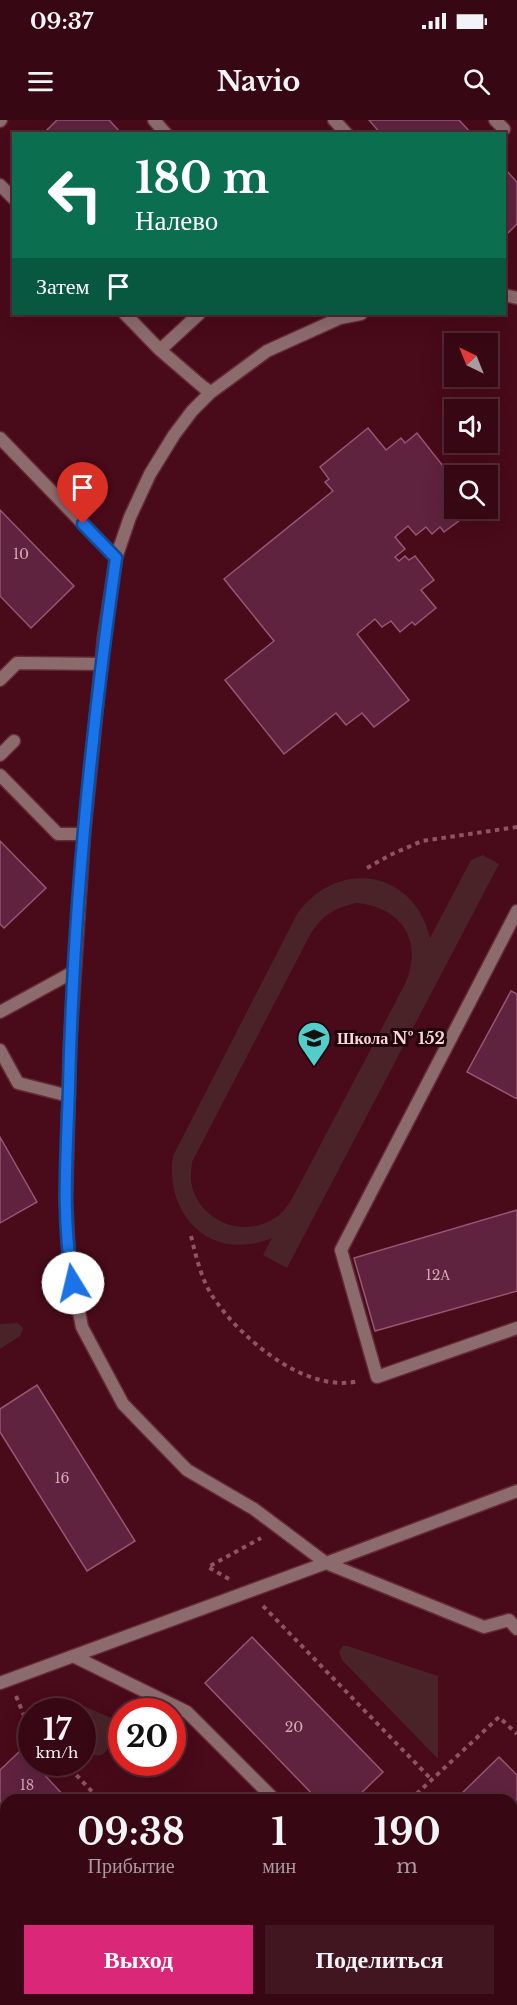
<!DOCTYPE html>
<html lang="ru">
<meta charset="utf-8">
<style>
body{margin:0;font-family:"Libre Baskerville",serif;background:#421621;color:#f1f3f6;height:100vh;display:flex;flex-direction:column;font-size:22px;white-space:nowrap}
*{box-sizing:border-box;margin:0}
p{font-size:20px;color:#aa9aa0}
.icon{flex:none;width:33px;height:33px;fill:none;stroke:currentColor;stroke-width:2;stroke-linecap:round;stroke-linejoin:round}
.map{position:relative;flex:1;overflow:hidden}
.drawer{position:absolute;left:0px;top:1674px;width:518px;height:212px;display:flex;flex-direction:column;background:#370813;border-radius:18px 18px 0 0;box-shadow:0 6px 24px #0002,0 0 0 2px #512933}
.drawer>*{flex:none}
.hud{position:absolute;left:12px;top:12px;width:494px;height:183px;border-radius:0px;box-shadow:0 6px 24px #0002,0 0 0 2px #512933;background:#0b6e4f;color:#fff;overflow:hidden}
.needle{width:39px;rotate:317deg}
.fabs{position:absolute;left:444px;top:213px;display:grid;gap:12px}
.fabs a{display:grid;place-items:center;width:54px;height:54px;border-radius:0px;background:#370813;box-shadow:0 6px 24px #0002,0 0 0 2px #512933;font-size:30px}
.speed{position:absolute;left:18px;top:1578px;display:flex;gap:12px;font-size:30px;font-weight:700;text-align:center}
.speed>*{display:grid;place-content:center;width:78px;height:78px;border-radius:50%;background:#370813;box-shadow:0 6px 24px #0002,0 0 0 2px #512933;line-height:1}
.speed small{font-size:15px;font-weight:400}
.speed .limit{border:9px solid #d22;background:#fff;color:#111}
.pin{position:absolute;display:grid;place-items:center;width:51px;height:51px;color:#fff;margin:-62px -26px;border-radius:50% 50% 50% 0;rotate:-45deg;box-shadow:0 0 6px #0007}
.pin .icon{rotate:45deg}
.me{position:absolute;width:66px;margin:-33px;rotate:351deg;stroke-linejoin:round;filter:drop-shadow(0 0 4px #0008)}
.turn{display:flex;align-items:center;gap:21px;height:126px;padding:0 24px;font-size:27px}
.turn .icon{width:78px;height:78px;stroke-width:2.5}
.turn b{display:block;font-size:42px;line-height:51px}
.then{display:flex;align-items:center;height:57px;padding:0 24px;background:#0003;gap:12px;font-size:22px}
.eta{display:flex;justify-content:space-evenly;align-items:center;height:102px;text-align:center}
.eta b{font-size:36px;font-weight:800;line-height:42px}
.primary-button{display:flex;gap:12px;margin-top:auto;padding:12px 24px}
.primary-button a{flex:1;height:69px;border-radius:0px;background:#db2777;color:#fff;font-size:24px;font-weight:800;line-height:69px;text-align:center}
.primary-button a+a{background:#421621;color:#f1f3f6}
.status{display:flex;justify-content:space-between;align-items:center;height:42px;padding:0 30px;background:#370813;direction:ltr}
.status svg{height:16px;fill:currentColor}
header{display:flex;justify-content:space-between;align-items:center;height:78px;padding:0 24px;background:#370813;font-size:27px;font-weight:800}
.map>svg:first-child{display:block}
.green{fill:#4a2328;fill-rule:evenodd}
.building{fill:#5f223f;stroke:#975672;stroke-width:1.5}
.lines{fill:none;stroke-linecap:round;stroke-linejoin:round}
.service-casing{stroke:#662a37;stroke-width:15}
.path{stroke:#8c5560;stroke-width:4;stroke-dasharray:4.5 4.5;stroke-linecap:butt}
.service{stroke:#8c6b6d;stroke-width:12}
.route-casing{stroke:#114b97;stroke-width:15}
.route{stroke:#1a73e8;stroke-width:10}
.labels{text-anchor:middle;stroke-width:6;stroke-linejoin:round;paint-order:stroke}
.number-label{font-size:14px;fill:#d6a8b1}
.poi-label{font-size:16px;font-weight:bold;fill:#fdd4d7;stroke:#1f0509;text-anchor:start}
</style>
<div class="status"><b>09:37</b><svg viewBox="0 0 49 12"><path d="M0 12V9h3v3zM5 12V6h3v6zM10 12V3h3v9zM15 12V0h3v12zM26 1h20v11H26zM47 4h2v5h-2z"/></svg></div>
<header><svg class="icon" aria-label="menu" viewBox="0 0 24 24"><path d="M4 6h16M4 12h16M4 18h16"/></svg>Navio<svg class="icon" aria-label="search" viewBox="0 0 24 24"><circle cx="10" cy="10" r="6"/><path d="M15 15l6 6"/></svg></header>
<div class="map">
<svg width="517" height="1885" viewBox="0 0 517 1885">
<rect width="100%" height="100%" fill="#490a19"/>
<path class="green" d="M483,735L499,744L287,1148L263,1135L272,1118C212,1143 164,1096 173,1036L297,794C337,738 414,749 430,818L471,740ZM357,783C401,787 423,820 406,862L294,1075C288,1085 283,1094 273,1099C244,1117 204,1103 193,1070C190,1061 191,1051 192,1042L311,813C323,795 336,787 357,783Z
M17,1203L23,1208L20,1216L0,1229V1204Z
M343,1526H348L438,1556V1639L342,1540L339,1532Z
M74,1582L114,1599C119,1613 104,1651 88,1629C86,1626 83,1624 83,1621C80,1613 82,1600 82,1592L66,1591L68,1585Z"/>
<path class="building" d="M57,0H109L122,14H43Z
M369,0H459L472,14H381Z
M504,48L517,62V104L504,117Z
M368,308L386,330L401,318L405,323L417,313L454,360V375L449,379L454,388H457L464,397L444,412L440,407L432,414L426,407L416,415L408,406L395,417L405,429L395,437L399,441L405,436L409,440L415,436L434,460L421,470L436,488L415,505L412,502L400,512L391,501L382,507L375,499L357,514L409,580L374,607L362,593L346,605L336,593L284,634L225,560L274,521L224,459L333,371L325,362L329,359L320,347Z
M0,390L74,466L31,508L0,476Z
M0,721L46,768L4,808L0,804Z
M511,871L517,874V979L467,952Z
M0,1017L37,1082L0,1103Z
M517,1090V1171L375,1211L354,1138Z
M37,1265L135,1421L87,1451L0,1312V1289Z
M252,1517L383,1652L354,1680H318L205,1563Z
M21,1630L68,1680H6V1708L0,1701V1650Z
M499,1637L517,1655V1751L512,1745V1680H455Z
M322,1880H393L387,1885H327Z"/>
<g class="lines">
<defs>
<path id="service" d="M154,0L166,14
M334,0L347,14
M495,0L504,9
M0,1L1,0
M0,65L14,79
M504,175L517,178
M125,194L160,230L210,273L192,291L174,315L150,354L130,397L116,438L104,517L84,714L70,924L66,1080L69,1141L82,1207L123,1284L187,1350L254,1389L326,1443L517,1371
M164,233L160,230L199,194
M205,268L210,273L267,231L340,198L361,194
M0,318L116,438
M0,560L17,543L102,544
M0,635L14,621
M0,655L58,714H84
M517,791L341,1130L377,1257L517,1208
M0,892L75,851
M0,930L18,963L69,976
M73,1536L187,1592L275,1680
M0,1563L326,1443L484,1507L509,1500L517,1509
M0,1752L6,1758
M512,1782L517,1787
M272,1880L277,1885
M132,1885L138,1880
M509,1885L517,1881"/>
</defs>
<use href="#service" class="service-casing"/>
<path class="path" d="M367,748L390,735L422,721L517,707
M191,1116C196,1136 201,1159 213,1177C241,1219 306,1274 359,1261
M229,1459L208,1447L261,1418
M263,1486L432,1660
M16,1576L28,1605L32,1608
M64,1642L100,1680
M410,1680L499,1597L517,1614
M430,1880L431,1885"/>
<use href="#service" class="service"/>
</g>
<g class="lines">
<defs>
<path id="route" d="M73,1163C61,1099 67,1032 69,968C73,791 91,613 116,438L83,404"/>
</defs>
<use href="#route" class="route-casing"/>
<use href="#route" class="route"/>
</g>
<defs>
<symbol id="school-pin" viewBox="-11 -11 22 30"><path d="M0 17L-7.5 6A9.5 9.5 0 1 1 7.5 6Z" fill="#53cdca" stroke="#1f0509"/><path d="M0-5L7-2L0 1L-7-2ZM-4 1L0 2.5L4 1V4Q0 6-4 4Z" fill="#111"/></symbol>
</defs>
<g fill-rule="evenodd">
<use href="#school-pin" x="295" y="899" width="38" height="52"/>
</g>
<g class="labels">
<g class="number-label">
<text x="21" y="439">10</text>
<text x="438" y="1160">12А</text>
<text x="62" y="1363">16</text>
<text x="294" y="1612">20</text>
<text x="27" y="1670">18</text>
</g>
<g class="poi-label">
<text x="337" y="924">Школа № 152</text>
</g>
</g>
</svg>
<div class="fabs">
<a><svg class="needle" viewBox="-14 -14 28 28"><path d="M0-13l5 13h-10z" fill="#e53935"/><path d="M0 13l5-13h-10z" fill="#aa9aa0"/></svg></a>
<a><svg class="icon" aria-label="sound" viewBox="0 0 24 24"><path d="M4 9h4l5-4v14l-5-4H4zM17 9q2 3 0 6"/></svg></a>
<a><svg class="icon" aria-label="search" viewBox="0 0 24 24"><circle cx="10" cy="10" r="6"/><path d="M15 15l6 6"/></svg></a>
</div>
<div class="speed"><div>17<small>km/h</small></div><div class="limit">20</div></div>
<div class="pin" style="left:83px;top:404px;background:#d93025"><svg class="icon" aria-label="arrive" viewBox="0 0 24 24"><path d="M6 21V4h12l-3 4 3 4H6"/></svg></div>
<svg class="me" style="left:73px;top:1163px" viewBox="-20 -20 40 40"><circle r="19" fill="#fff"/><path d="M0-13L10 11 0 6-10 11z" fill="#1a73e8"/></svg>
<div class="hud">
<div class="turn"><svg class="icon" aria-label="left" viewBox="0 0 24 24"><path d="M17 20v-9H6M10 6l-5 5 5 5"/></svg><div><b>180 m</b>Налево</div></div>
<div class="then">Затем<svg class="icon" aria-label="arrive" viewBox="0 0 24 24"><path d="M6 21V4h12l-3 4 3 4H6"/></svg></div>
</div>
<section class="drawer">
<div class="eta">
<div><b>09:38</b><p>Прибытие</p></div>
<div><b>1</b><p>мин</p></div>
<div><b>190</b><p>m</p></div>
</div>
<div class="primary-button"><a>Выход</a><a>Поделиться</a></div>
</section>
</div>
